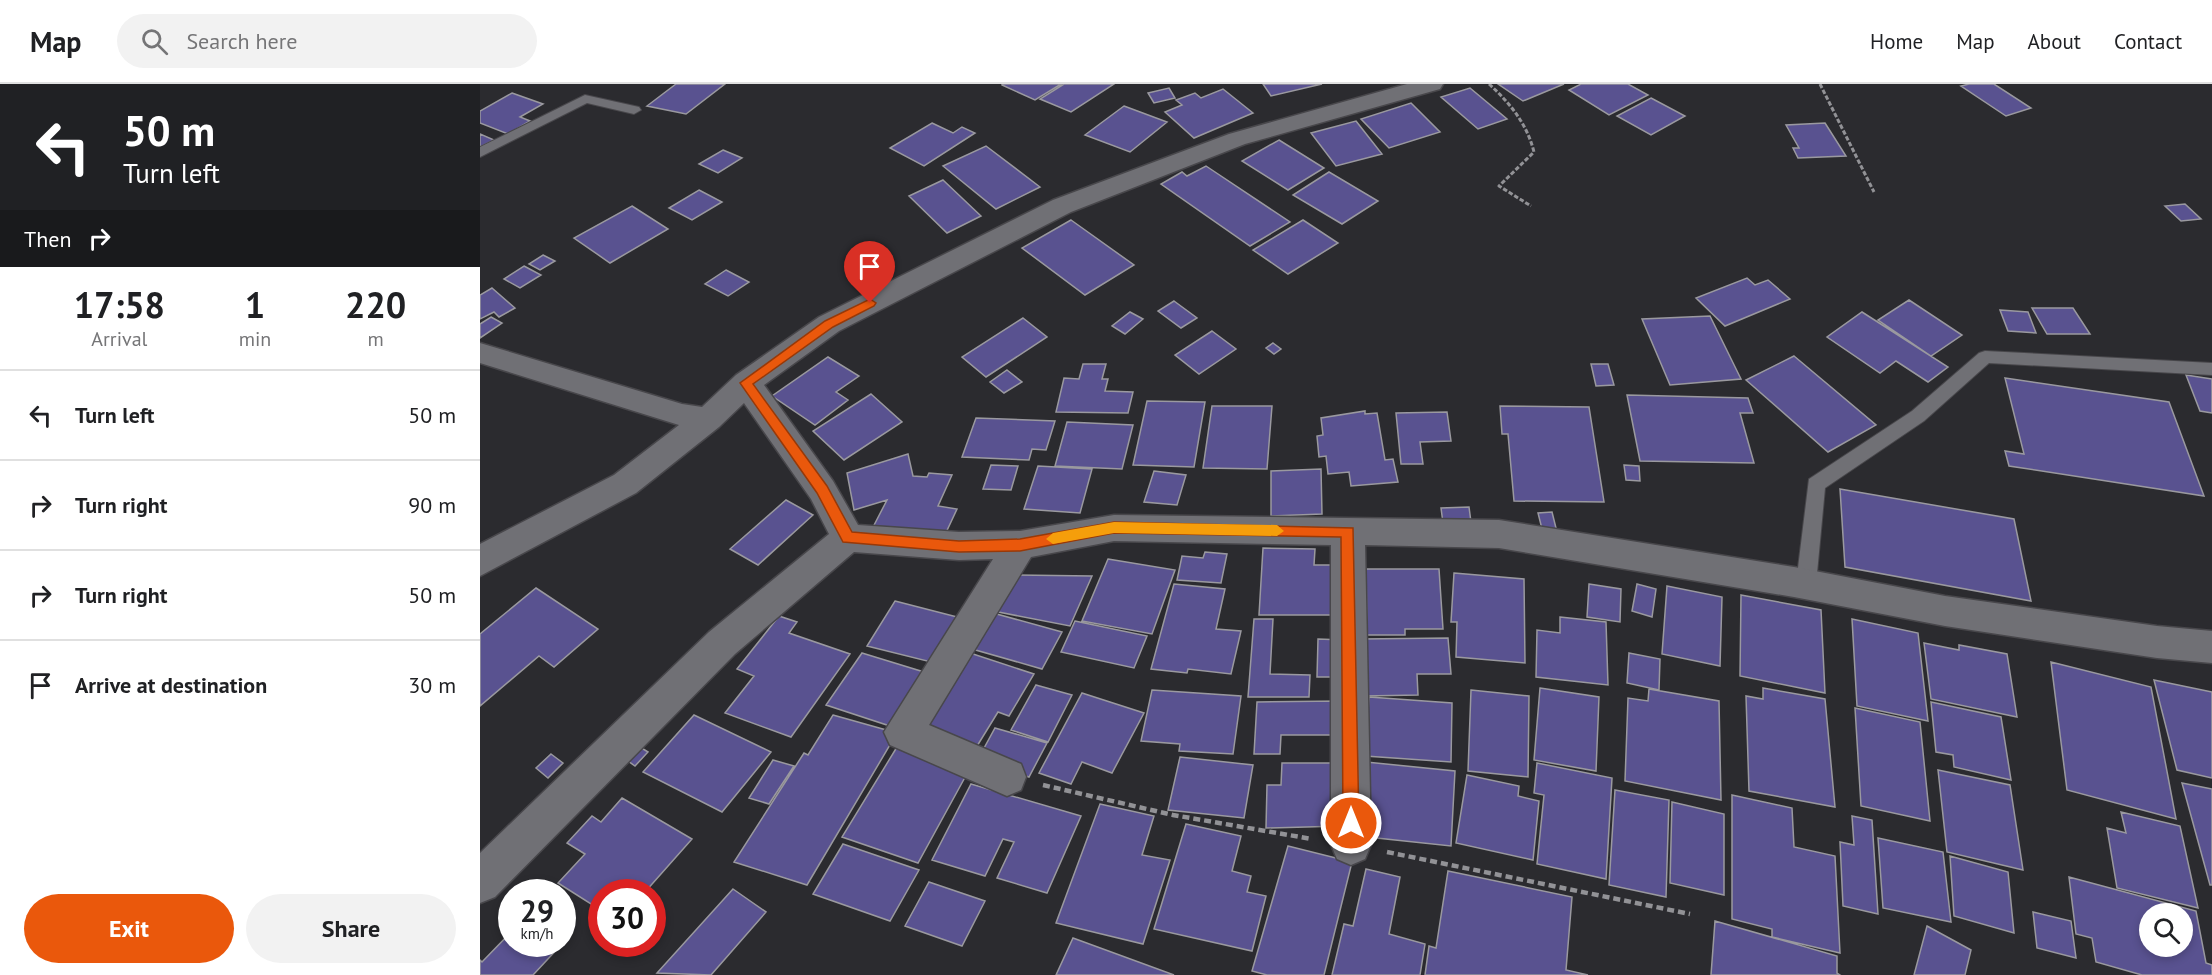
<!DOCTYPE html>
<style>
body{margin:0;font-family:"PT Sans",sans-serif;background:#f2f2f2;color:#202124;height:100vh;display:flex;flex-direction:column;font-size:22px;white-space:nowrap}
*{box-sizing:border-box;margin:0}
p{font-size:20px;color:#757577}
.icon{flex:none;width:33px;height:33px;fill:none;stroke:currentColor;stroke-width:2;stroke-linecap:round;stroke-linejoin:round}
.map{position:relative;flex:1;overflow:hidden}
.side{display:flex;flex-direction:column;background:#fff;width:480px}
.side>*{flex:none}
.banner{background:#202124;color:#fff;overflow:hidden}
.tools{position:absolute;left:1659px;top:819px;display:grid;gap:12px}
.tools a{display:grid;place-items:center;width:54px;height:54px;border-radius:50%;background:#fff;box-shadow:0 3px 9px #0003;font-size:30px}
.speed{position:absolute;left:18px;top:795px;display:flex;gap:12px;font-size:30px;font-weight:700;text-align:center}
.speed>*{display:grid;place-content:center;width:78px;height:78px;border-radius:50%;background:#fff;box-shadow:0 3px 9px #0003;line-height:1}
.speed small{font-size:15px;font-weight:400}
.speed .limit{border:9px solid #d22;background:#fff;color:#111}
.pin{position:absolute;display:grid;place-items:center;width:51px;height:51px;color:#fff;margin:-62px -26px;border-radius:50% 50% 50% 0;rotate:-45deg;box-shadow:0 0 6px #0007}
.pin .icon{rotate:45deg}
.me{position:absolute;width:66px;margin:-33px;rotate:0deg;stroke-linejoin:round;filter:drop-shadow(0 0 4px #0008)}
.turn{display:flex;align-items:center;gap:21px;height:126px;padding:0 24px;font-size:27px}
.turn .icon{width:78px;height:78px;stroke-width:2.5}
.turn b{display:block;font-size:42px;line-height:51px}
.then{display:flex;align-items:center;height:57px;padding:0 24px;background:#0003;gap:12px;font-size:22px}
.eta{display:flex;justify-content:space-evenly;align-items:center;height:102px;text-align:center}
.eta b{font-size:36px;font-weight:800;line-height:42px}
.button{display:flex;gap:12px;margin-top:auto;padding:12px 24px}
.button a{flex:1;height:69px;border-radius:36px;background:#ea580c;color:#fff;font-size:24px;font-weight:800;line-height:69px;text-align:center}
.button a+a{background:#f2f2f2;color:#202124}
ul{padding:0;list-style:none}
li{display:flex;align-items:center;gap:18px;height:90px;padding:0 24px;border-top:2px solid #e0e0e0}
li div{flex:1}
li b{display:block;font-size:22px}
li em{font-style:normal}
header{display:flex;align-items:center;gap:36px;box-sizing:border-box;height:84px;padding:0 30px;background:#fff;border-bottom:2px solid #e0e0e0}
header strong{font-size:28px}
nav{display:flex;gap:33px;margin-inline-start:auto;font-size:21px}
.search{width:420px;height:54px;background:#f2f2f2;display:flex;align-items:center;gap:15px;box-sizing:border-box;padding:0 21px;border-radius:33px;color:#757577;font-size:22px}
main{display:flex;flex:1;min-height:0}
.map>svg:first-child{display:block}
.building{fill:#595290;stroke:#9a999f;stroke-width:1.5;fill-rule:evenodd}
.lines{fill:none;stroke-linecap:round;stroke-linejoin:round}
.service-casing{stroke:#48474b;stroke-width:2}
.minor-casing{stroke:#48474b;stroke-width:3}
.path-far1{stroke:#929296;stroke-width:3;stroke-dasharray:4.5 2;stroke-linecap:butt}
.path{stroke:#929296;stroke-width:4.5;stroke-dasharray:7 4;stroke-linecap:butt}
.service{fill:#707075;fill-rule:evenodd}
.minor{fill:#707075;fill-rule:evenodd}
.route{fill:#ea580c;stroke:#983908;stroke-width:1.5}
.slow{fill:#f59e0b}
</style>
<header>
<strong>Map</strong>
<div class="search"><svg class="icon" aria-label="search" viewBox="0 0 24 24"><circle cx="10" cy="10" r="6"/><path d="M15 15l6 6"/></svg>Search here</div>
<nav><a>Home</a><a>Map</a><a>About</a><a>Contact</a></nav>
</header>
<main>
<section class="side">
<div class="banner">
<div class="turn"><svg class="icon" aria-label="left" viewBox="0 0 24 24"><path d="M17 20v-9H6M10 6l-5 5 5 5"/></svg><div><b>50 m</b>Turn left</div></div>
<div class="then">Then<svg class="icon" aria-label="right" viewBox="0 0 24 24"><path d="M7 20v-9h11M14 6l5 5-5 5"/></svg></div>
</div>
<div class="eta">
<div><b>17:58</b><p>Arrival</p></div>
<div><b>1</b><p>min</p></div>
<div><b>220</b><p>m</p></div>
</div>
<ul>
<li><svg class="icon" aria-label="left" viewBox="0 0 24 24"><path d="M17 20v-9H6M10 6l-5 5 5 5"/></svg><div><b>Turn left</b></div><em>50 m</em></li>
<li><svg class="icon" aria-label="right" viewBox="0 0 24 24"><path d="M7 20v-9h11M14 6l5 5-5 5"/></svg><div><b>Turn right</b></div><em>90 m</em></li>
<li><svg class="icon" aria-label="right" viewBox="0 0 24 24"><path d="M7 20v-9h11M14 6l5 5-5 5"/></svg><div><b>Turn right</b></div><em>50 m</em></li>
<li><svg class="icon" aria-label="arrive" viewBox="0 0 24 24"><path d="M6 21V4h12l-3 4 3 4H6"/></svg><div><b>Arrive at destination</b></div><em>30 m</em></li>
</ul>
<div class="button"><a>Exit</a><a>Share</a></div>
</section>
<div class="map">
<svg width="1732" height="891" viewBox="0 0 1732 891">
<rect width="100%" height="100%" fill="#2b2b2f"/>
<path class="building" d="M196,0H245L206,30L167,22Z
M581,0L555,16L522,1V0Z
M584,0H634L591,28L560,15Z
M783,0H842L791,12Z
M1018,0H1084L1043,17Z
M1101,0H1148L1168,11L1129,31L1089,6Z
M1489,0H1514L1551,24L1526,32L1481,2Z
M689,4L695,14L674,19L668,9Z
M990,4L1027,35L998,45L961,13Z
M743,5L773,29L714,54L685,28L702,21L696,16L715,9L721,14Z
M32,9L63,20L40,33L50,37L28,50L0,39V27Z
M1171,14L1205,32L1171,51L1137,32Z
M931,19L960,48L909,64L881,35Z
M644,22L687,38L650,68L605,51Z
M876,37L902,70L856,82L831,49Z
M452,39L473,49L482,43L495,49L444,82L410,64Z
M1345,39L1366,72L1318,74L1313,64H1319L1306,41Z
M0,50L14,56L0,63Z
M799,56L844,84L808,106L762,77Z
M506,62L560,103L516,125L463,82Z
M243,66L262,74L238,89L219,80Z
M726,82L810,138L770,162L681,100L702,88L707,92Z
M849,88L898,117L862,140L813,111Z
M463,96L501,132L467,149L429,112Z
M219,106L242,118L212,136L189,124Z
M1705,120L1721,135L1701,137L1685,122Z
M152,122L188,145L130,179L94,154Z
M591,136L654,181L605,211L542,164Z
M823,136L858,159L808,190L773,166Z
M63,171L75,177L60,186L49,180Z
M44,182L61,191L40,204L24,195Z
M246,186L269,198L248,212L225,200Z
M1267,194L1275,201L1288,196L1310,215L1245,242L1216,214Z
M12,204L35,224L19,233L14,228L0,235V211Z
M1429,216L1482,251L1451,272L1398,236Z
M694,217L717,234L701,244L678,227Z
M1552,224H1593L1610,250H1567Z
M1520,226L1548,228L1556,249L1528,247Z
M650,228L663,235L645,250L632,242Z
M1382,228L1468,283L1448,298L1416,277L1400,289L1347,253Z
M1230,232L1261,295L1190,301L1162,235Z
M11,233L22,239L0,254V240Z
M543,234L567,253L506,293L482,273Z
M732,247L756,265L719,290L695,271Z
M793,259L801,265L794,270L786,264Z
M1314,272L1396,341L1348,368L1266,296Z
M348,273L379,292L356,308L368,316L335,341L292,312Z
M603,280H626L622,295H628L625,307L653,308L648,329L576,328L584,294L599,295Z
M1111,280H1128L1134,301L1116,302Z
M527,286L542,298L524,309L510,298Z
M1706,291L1732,295V329L1720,327Z
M1525,294L1689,318L1724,412L1529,382L1525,367L1544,370Z
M391,310L422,338L364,376L333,347Z
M1147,311L1268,314L1273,329H1260L1274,379L1160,377Z
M667,317L725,318L714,383L653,381Z
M732,322H792L787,385L723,384Z
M1020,322L1109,323L1124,418L1034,417L1028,350H1022Z
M885,327V330L897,329L905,376L913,375L918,398L871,402L869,388L848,390L846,372L839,373L837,352L843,351L841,334Z
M967,328L971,357L940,358L943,380H921L916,329Z
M496,334L575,337L566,366L552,365L549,376L482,373Z
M587,338L653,341L642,385L575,382Z
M428,370L433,392L447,393L449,389L472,391L458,422L477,425L463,455L391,447L407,416L374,426L367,389Z
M511,381L538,382L531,406L503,405Z
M1144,381L1159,382L1160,397L1146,396Z
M558,382L612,385L600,429L544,425Z
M841,385L842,430L791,432V387Z
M674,387L706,391L697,421L664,418Z
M1360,405L1534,435L1551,517L1365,483Z
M306,416L333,431L278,481L250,465Z
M989,423L991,438L963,439L961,424Z
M1072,428L1077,448L1063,449L1058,429Z
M783,464L835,465L834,481H856L854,531H779Z
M725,468L747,470L741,499L697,496L702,472L723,474Z
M628,475L695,486L672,550L602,537Z
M886,485H959L963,545H925V551H887Z
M974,489L1044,495L1045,579L976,573L977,538H971Z
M534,491L612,492L590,542L513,527Z
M694,500L745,505L736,545L761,547L751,590L708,585L707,589L671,585Z
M1109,500L1141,505L1140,538L1107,533Z
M1157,500L1176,505L1172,533L1152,527Z
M1187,502L1242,513L1240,582L1182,570Z
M56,504L118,545L74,583L59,572L0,622V550Z
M1261,511L1341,526L1345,609L1260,592Z
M415,517L481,534L455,579L387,562Z
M513,529L582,548L562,585L492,565Z
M299,532L317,538L309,549L370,570L311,653L245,629L274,592L257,585Z
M1080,533L1126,538L1128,601L1056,593L1057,546L1080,549Z
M774,535H793L790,590L830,591L829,613H768Z
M1372,535L1438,549L1448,637L1377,622Z
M595,537L667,552L654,584L581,568Z
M968,554L971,590H937L938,611L884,612L882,555Z
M838,555L863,556L862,593H837Z
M1444,559L1479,566V561L1527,570L1537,633L1451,615Z
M382,569L444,588L410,642L346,621Z
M490,569L554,590L529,632L518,628L494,667L440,647Z
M1149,569L1180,575L1179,606L1147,599Z
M1571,578L1671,603L1696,735L1587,706Z
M1674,596L1732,608V694L1697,686Z
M556,601L592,611L568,658L531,646Z
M1060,604L1119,613L1116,687L1054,676Z
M1283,604L1345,615L1355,723L1269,707L1266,612L1283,615Z
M1169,605L1239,617L1241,716L1145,697L1148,614L1168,617Z
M672,606L761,612L753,670L699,667L700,660L661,657Z
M991,606L1049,612L1048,693L988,687Z
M602,609L664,629L632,689L602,678L591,700L559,689Z
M889,613L972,619L971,678L885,672Z
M861,617L860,651H801L800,670H774L777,618Z
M1451,618L1521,633L1531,696L1474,683L1473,671L1456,668Z
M1375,624L1440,638L1450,737L1381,722Z
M214,631L291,668L242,728L163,688Z
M353,631L417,649L327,801L254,778L324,669L328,671Z
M515,644L567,659L549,693L497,677Z
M152,658L168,668L155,682L138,670Z
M417,663L489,686L438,779L362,753Z
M71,670L83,679L68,694L56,684Z
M700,673L773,681L764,734L688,726Z
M293,676L314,682L289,720L269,714Z
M886,678L975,687L971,762L878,752Z
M802,679H861L862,742L786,744L787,701H801Z
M1057,679L1132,694L1126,795L1057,780L1064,711L1054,709Z
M1458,686L1530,701L1543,786L1467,768Z
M987,691L1039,702L1038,712L1059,717L1053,776L976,759Z
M1702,699L1732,705V801H1730Z
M491,700L601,732L567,809L517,794L534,758L523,755L505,792L452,776Z
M1135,706L1189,716L1186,813L1129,801Z
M1252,711L1312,724L1314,763L1355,772L1360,869L1292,853V845L1252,835Z
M142,714L212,755L165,808H122V827L78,799L105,770L87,759L112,732L121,738Z
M1192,718L1244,730V811L1190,799Z
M620,720L674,732L662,771L690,776L663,860L576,839Z
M1641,728L1700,742L1718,824L1637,804L1627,744L1646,749Z
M1372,732L1392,736L1398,830L1363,822L1360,758L1374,761Z
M706,740L761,752L752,787L771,792L767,808L786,812L772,867L674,845Z
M1398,754L1463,768L1471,838L1403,824Z
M363,760L439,786L410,837L333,810Z
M808,762L872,778L844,891H787L772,887Z
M1470,772L1528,788L1534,849L1474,832Z
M886,785L920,793L909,850L945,860L940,891H852L864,840L873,842Z
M968,787L1092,813L1086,886L1108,891H945L949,862L956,864Z
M1589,793L1716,827L1726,879L1732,881V891H1662L1616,878L1612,854L1596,850ZM1670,830H1702V862H1670Z
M449,798L505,817L482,862L425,842Z
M253,805L286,828L231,891L177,889Z
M1553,828L1591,837L1596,874L1557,864Z
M1235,837L1357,872V889L1360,891H1231Z
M1447,842L1491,866L1485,891H1434Z
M32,847V860L81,861L53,891H0V876L2,878Z
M593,854L694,891H576Z"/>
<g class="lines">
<defs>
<path id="service" d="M105,11L159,23L161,26L154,30L107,19L0,73V63Z
M1505,267L1732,279V291L1509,279L1444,337L1345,404L1336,500L1333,506L1326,509L1319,506L1316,500L1329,395L1432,327L1499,269Z"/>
<path id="minor" d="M927,0H963L960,5L765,60L591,128L359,247L284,301L353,397L378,441L479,448L540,447L634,431L1019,436L1314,483L1465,512L1677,542L1732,547V579L1677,574L1465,542L1314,513L1019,464L885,461L891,761L885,775L871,781L857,775L851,761V461L634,457L551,473L449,641L541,680L546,693L541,706L527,712L410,661L404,648L513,475L479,476L374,468L255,570L15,813L0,819V769L229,548L349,450L331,415L264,319L239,343L156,409L0,492V460L134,391L199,341L0,279V259L202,320L222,323L256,291L339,233L573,116L749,50Z"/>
</defs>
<use href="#service" class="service-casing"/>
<use href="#minor" class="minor-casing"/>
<path class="path-far1" d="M1009,0C1030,19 1047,40 1054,68L1019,102L1051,122
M1340,0L1394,108"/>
<path class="path" d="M563,701L693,731L832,755
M907,768L1210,830"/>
<use href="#service" class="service"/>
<use href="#minor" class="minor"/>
</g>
<path class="route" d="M390,215L396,219L394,222L353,243L273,300L347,402L372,448L479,457L540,455L634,438L873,444L879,739L877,745L871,747L865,745L863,739L861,453L634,449L540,467L479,468L363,458L337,409L260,299L345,237Z"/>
<path class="slow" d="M634,438L797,441L804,447L797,452L634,449L573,460L566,455L573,449Z"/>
</svg>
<div class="tools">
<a><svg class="icon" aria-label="search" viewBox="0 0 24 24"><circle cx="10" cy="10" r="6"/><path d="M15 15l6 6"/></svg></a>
</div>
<div class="speed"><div>29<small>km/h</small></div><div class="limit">30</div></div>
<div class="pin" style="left:390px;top:219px;background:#d93025"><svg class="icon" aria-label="arrive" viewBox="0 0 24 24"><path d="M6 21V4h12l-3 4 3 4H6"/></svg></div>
<svg class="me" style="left:871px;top:739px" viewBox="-20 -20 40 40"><circle r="17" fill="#ea580c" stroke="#fff" stroke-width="3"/><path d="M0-11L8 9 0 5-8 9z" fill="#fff"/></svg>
</div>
</main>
